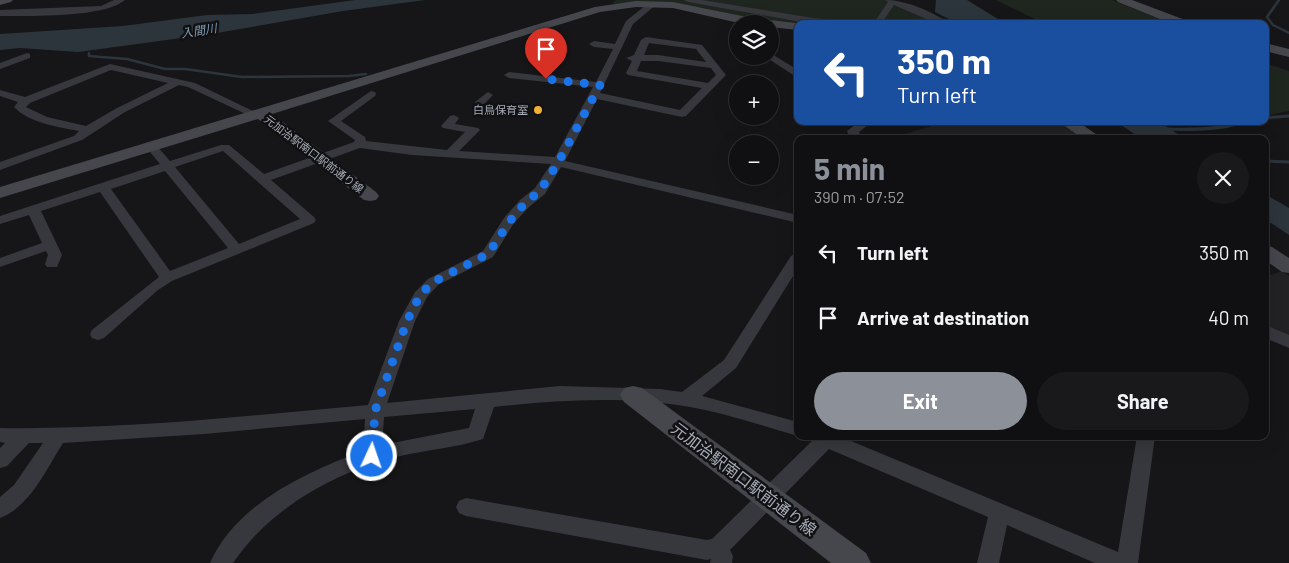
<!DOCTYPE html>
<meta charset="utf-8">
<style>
body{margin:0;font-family:Barlow,"Noto Sans JP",sans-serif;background:#19191b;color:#f1f3f6;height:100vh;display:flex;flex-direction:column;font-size:19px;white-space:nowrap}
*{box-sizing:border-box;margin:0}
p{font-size:16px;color:#9c9d9f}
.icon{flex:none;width:28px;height:28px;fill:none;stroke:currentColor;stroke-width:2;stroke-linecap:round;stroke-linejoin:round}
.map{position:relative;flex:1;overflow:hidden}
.details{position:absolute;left:794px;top:135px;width:475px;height:305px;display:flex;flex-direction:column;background:#101012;border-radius:10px;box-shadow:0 5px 20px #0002,0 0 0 1px #303032}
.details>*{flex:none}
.guide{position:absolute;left:794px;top:20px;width:475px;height:105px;border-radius:10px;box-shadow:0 5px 20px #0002,0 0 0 1px #303032;background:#1a4fa0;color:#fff;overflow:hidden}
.fabs{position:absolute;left:729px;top:15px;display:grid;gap:10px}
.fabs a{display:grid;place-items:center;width:50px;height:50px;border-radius:50%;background:#101012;box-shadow:0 5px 20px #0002,0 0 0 1px #303032;font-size:25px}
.pin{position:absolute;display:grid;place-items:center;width:42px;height:42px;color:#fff;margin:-51px -21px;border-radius:50% 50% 50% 0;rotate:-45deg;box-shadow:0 0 5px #0007}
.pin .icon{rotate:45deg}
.me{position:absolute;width:55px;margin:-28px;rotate:3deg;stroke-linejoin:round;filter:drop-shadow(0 0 4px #0008)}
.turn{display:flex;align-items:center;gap:18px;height:105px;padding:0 20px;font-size:22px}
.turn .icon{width:65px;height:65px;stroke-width:2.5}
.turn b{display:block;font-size:35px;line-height:42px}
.round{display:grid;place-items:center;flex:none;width:52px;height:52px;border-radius:26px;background:#19191b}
.overview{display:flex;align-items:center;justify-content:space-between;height:85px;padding:0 20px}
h1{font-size:30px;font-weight:700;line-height:38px;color:#8c9099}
.cta{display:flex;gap:10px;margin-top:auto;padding:10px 20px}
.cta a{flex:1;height:58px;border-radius:30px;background:#8c9099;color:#fff;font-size:20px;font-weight:700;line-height:58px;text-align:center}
.cta a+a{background:#19191b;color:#f1f3f6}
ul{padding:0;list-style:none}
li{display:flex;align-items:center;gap:15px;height:65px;padding:0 20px}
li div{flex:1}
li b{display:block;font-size:19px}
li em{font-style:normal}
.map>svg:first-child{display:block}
.built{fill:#222225}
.green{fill:#1e261f}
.water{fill:#2c353c}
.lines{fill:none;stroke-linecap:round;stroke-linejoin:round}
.stream-far1{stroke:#2c353c;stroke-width:2.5}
.stream{stroke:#2c353c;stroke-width:3}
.street{fill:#37383d;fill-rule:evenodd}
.secondary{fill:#45474d;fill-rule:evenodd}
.route{stroke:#1a73e8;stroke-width:9;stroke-dasharray:0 16.2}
.poi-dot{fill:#f2b134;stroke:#111113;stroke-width:2}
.labels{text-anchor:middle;stroke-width:5;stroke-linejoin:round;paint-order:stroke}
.far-poi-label{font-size:11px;fill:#a8adb8;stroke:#111113;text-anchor:end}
.far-street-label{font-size:11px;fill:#a8adb8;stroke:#111113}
.far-water-label{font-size:12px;font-style:italic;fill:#7f9bb3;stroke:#111113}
.near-street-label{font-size:16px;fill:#a8adb8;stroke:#111113}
</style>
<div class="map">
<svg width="1289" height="563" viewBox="0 0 1289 563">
<rect width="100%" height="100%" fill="#161618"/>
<path class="built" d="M949,121H1058L1086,139H897L908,133Z
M1282,271L1289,276V340L1265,329V277Z"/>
<path class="green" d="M616,0H893L945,19L954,24H797L742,17L705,8L668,3L612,4Z
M996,0H1112L1172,24H1045Z
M1265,63L1289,71V111L1265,116Z"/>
<path class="water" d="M355,0H425L343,11L211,34L78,52L20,48L0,50V34L123,26L207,15L253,14Z
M936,0H967L1006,24H959L935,12Z
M1115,121H1158L1185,139H1142Z
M1265,194L1289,208V235L1265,219Z"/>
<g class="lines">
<path class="stream-far1" d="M1279,0L1267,17L1273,25L1289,33
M89,53V56L127,59L165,69H185L242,77L349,76L366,74"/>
<path class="stream" d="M1265,118L1289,116
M1166,129C1192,130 1222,130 1246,121
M1265,161L1289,162"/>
<path class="street" d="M114,0H125C104,18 28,16 0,16V10L101,6Z
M684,0H702L813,18L850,21L854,24H813L688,2Z
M885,0C905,0 933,11 949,24H938L894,5L881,24H873L888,2Z
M650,2L657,4L633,24L600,93L680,110L702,88L628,75L626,73L632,61L626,58L634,55L641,40L646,37L702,45L726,75L686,116L682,117L597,99L565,161L798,215V223L561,167L545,194L530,206L514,223L493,257L438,285L427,297L415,321L387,403L560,386L660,389L682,392L724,360L791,256L798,252V268L736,368L702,396L798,422V436C760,425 722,412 684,406C622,396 556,400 494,407L483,439C455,448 425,450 396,457C335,472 269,509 233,563H210C236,504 306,472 363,451L365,419L204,434L63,443C47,468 30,507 0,518V497L14,485L43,443H29L7,466L0,468V448L5,443L0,442V428C122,430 246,416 368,405L399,321L415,292L428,279L483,251L504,218L520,200L535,188L551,164L412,155L360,148L271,180L314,217L316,220L314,223L172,281L158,290L104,338L98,340L92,338L90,334L92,330L159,277L100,192L41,211L62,255L57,267H47L45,264L48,255L46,251L0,267V258L42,243L29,215L0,224V216L160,164L145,146L151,143L155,144L170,161L221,145H229L264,174L354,142L355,140L328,121L371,91L375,92L376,94L375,96L341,121L365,137L366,141L447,150L465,132L443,128L441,126L450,116L454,115L459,118L455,124L478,128L480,130L459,151L555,157L593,87L509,78L504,75L509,72L596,82L613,49L594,47L589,44L594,41L615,44L626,21ZM649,43L696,49L706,62L658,55H644ZM641,61H658L711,68L716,75L708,83L637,71ZM223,151L300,219L239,244L175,167ZM165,171L228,248L170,271L111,189ZM475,409L469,428L382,445L384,417Z
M27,53L30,54V58L0,69V63Z
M770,53L798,70V78L767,58L765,56H770Z
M110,64L195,83L259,114L254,117L250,116L188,87L179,85L125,112L82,140L0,170V162L74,136L79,131C58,127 29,123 14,107L18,102L0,96V90L25,97ZM111,70L168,83L117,108L86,126L47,117L26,107L30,103Z
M488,92L493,95L484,104H476L475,102Z
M860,121H919L906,126L868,125L859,132L863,139H850L847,131Z
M1265,325L1289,335V348L1265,338Z
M810,436H839L1118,552L1137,436H1155L1138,563H1095L1007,525L999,563H977L988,517L829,449L730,550L733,556L732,563H710L711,559L707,560L466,516L459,513L456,507L459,501L466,498L707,540L712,539L812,441Z"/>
<path class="secondary" d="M0,0H13L11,2L0,5Z
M1116,0H1132L1188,21L1190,24H1172L1118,2Z
M636,1L673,2L747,17L803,24H798V30L770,27V24H743L673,8L636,7L600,12L272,114L376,192L379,196L376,200L370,201L364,200L258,119L0,198V187L595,7Z
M1265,43L1289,49V57L1265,51Z
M1058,121H1077L1103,139H1083Z
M1265,245L1272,247L1289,258V273L1282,272L1265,260Z
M633,386L642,388L866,553L871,563H831L624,402L620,395L624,388Z"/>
</g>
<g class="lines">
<path class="route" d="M372,456L375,411L407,321L420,295L433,282L488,254L510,221L525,203L540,191L559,161L600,85L546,79"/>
</g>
<circle class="poi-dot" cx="538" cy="110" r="5"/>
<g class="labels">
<g class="far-poi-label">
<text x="528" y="114">白鳥保育室</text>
</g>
<g class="far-street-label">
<text transform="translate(314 154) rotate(37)" y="4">元加治駅南口駅前通り線</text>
</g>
<g class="far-water-label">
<text transform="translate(199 31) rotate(-9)" y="4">入間川</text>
</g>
<g class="near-street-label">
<text transform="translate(744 479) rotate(37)" y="6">元加治駅南口駅前通り線</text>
</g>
</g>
</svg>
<div class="fabs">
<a><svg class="icon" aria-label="layers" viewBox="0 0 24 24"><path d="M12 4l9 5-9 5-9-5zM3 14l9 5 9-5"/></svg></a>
<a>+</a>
<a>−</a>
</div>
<div class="pin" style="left:546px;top:79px;background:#d93025"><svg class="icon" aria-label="arrive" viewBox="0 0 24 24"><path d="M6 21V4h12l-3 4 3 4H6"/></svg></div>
<svg class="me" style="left:372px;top:456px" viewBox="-20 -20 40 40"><circle r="17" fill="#1a73e8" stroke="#fff" stroke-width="3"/><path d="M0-11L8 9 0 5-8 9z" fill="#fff"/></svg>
<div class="guide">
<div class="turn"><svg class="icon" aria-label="left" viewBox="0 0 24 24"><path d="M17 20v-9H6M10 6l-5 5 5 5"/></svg><div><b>350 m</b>Turn left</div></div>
</div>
<section class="details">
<div class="overview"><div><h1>5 min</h1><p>390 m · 07:52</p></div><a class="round"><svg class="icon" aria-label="close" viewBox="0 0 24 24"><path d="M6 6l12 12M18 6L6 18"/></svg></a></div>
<ul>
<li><svg class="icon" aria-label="left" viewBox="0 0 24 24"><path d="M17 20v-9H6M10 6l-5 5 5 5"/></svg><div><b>Turn left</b></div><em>350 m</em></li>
<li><svg class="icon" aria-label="arrive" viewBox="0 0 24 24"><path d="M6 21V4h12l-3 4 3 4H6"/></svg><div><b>Arrive at destination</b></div><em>40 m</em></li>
</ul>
<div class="cta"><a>Exit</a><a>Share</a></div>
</section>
</div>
